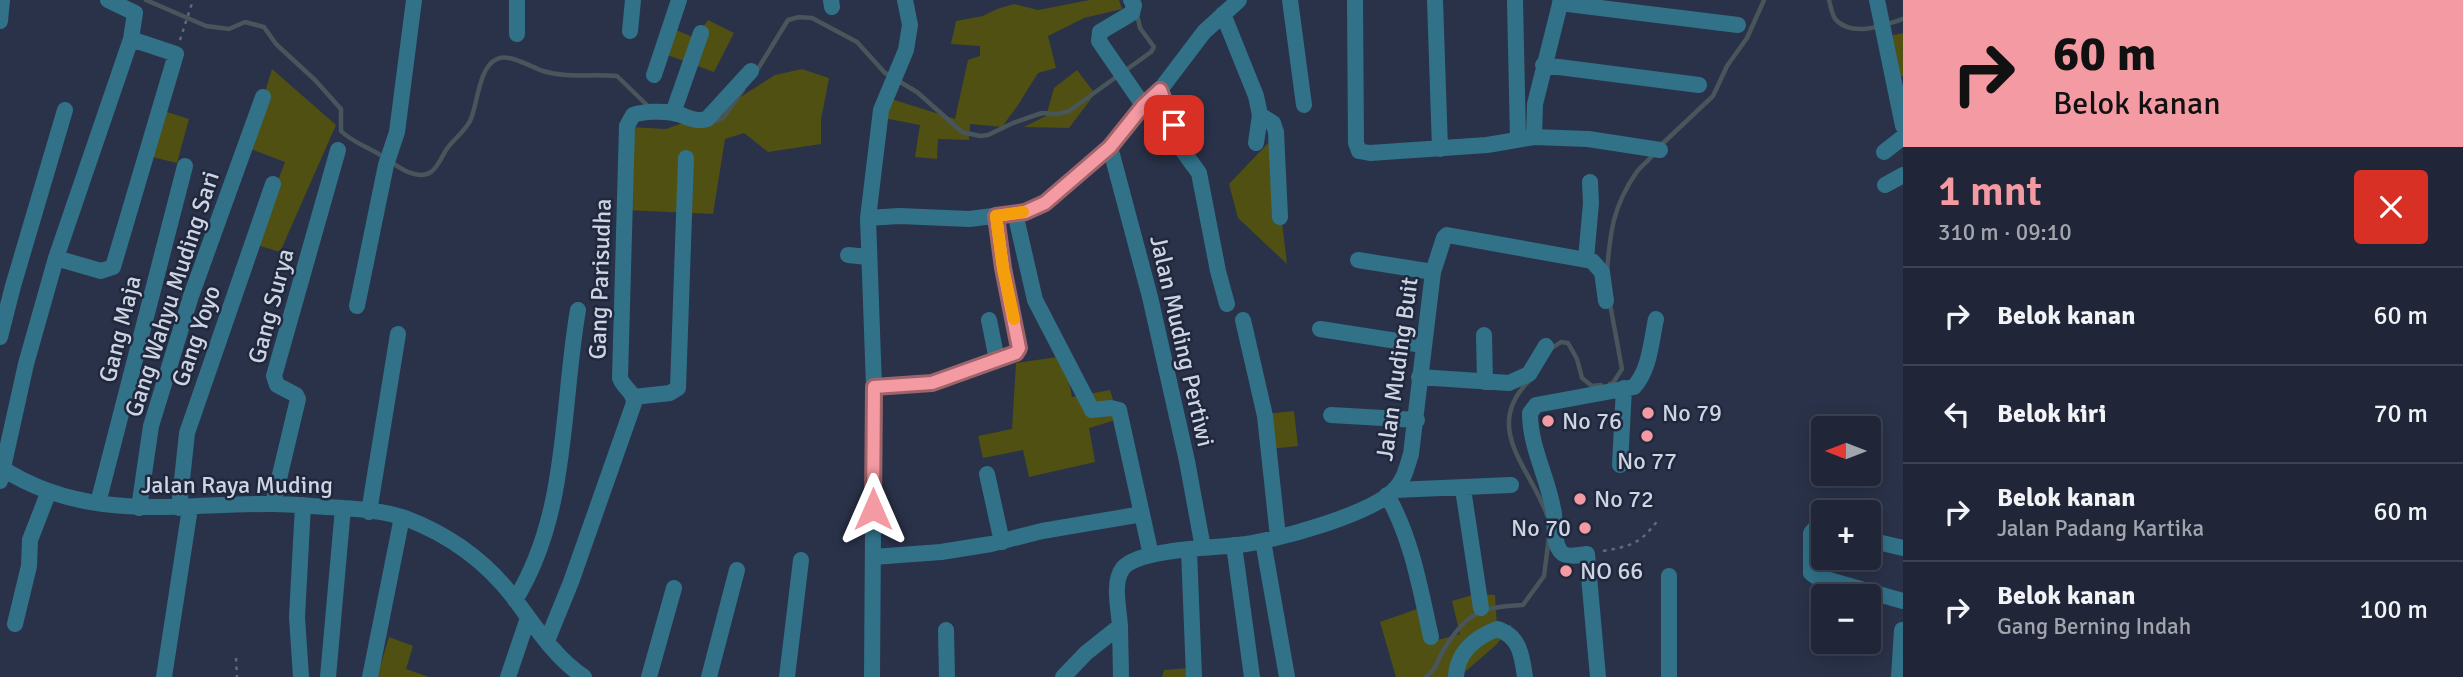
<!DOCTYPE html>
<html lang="id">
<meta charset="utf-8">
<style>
body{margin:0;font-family:Signika,sans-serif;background:#282e3f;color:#f1f3f6;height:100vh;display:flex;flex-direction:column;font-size:26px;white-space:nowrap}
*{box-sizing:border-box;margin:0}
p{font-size:23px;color:#a2a5ad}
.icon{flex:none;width:38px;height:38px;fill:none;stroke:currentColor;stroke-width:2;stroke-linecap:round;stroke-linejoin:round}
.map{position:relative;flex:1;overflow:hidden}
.panel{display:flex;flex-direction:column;background:#202637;width:560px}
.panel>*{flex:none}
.hud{background:#f49aa3;color:#111;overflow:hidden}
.needle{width:46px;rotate:270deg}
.buttons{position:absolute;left:1811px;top:416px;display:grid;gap:14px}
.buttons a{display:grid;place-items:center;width:70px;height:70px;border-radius:7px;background:#202637;box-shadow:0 4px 18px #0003,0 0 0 2px #3d4352;font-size:35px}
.pin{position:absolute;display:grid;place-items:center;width:60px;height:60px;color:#fff;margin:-30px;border-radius:14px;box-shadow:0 4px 10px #0006}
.me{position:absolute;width:77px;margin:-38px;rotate:0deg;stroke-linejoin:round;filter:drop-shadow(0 0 5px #0008)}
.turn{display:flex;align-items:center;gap:24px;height:147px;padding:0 35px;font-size:32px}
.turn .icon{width:91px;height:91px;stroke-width:2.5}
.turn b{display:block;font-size:49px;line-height:60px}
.round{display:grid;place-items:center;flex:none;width:74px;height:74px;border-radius:7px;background:#282e3f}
.overview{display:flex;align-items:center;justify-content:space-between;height:119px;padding:0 35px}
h1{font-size:42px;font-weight:600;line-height:52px;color:#f49aa3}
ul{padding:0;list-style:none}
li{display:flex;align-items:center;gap:21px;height:98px;padding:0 35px;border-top:2px solid #3d4352}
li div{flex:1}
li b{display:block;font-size:26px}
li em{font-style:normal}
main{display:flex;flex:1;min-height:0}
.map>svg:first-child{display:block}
.green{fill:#4f5011}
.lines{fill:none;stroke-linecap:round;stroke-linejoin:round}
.stream{stroke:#48555b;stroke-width:4.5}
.path{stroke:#61687c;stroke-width:2.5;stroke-dasharray:3.5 5;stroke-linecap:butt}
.minor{stroke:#317289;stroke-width:16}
.route-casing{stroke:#9f646a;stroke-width:18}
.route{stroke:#f49aa3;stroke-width:12}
.slow{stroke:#f59e0b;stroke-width:12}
.poi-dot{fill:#f49aa3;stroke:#20283e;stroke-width:2.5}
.labels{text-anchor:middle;stroke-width:5;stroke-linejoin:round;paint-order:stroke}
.street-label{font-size:24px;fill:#ced4e2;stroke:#20283e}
.poi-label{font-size:24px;fill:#ced4e2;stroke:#20283e;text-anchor:start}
</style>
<main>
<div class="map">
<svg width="1903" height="677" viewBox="0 0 1903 677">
<rect width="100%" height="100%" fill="#2a3249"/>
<path class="green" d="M1090,0H1119L1122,9L1084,18L1048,36L1056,68L1038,73L1018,105L1002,127L970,124L969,140L938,139L937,159L915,157L920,125L883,118L888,98L955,119L968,60L980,56V46L951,44L956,21L983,16L997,9L1014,4L1038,10Z
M708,20L734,33L714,72L662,53L671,28L695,38Z
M1903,33V76L1892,79L1884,37Z
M272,69L336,125L280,252L254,244L285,162L248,148Z
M802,69L829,78L821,120V144L768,152L744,133L725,139L713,214L625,210L630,127L666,129L722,109L775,75Z
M1077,70L1093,91L1091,99L1069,128L1024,127L1046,116L1054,88Z
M161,110L189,119L177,163L148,156Z
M1272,139L1287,264L1238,218L1229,184Z
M1064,356L1072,397L1110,390L1119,419L1089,428L1095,462L1029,477L1023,450L983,458L978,436L1012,429L1016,363Z
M1294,411L1298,446L1261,450L1257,415Z
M1476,594L1495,595L1497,626L1512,625L1496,645L1459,677H1396L1380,622L1420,608L1430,642L1460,634L1452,601Z
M389,637L413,646L406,669L429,677H377Z
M1190,668L1191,677H1162L1164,670Z"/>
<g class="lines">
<path class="stream" d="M146,0L206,26L229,29L245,22L264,27L276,44L315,80L341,109V131C353,143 369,147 382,156C395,164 415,182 431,172C437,168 442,157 446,150C453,140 465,131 470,121C478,105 478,67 497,59C509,53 531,67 543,71C566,78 593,74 617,76L650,108
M1829,0C1831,7 1832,17 1837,21C1854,37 1884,25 1903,19
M756,72L788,20L799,17L812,18L857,42L885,73L917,92L962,132L980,136L988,135L1013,123L1042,113L1057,114L1069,111L1151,52L1154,47L1140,28L1137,14
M711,123L723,118L743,90
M1660,146L1713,96L1727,66L1747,38L1764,0
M1607,271C1610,233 1613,206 1636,173C1641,166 1649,161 1654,153
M1552,348L1561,342L1568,343L1577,359L1582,378L1592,386L1601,385
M1529,381C1481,428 1532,470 1547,515
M1610,384L1613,383L1622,369L1610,304
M1426,677C1437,669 1437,660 1444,649C1467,612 1481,607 1523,605L1544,576L1549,537"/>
<path class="path" d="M180,40L193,0
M1603,551C1631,546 1640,544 1658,520
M236,658L237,677"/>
<path class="minor" d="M517,0V34
M831,0L832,7
M1131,0L1134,5L1132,13L1100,32L1099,41L1143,105
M1290,0L1304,105
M1355,0L1356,143L1359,151L1370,153L1487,145L1534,137L1535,104L1561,0
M1435,0L1440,149
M1515,0L1518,139
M1877,0L1903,126
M1560,3L1738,25
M1223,14L1256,96L1260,115L1256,143
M0,21L2,0
M630,31L633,0
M1543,65L1699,85
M654,75L679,0
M1160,90L1183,151L1199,173L1218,271L1227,304
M673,113L701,33
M1260,115L1273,123L1276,132L1280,217
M1534,137L1588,139L1660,150
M1110,147L1150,297L1187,461L1203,548
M1884,152L1903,137
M1885,185L1903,175
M1015,213L1035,300L1092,410L1111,408L1119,410L1151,555
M868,218L881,110L906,50L910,25L905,0
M848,255L868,257
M56,258L101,271L113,267L176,54L131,39
M1586,259L1591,203L1590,182
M1358,260L1433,272
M357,306L386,165L397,132L414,0
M989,320L997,360
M1243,320L1265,416L1278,537
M1320,329L1423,345
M1484,335L1485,382
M0,337L13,286L65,110
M1419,377L1509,383L1529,374L1546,346
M874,387L931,383L1016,353L1019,348L1003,268L996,216
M634,397L670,393L678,388L686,158
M1331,415L1417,420
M1620,465L1624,388
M0,467C87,524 178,503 274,504C291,504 309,506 326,507C351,508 382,510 405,518C450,535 485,560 514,598C535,626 555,658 584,677
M987,474L1002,542
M0,481L26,364L56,258L131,39L135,13L108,0
M1463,489L1481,608
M1395,490L1511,485
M1387,495C1412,539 1420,588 1431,637
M98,503L185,166
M273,504L298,399L296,395L277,385L274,376L338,150
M139,508L151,426L191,296L263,97
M179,508L187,433L273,184
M369,512L398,334
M1824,528L1816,527L1811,533V573L1815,576L1903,601
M1869,540L1903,548
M1263,541L1287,677
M1234,545L1252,677
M1189,550L1194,677
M873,557L941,552L991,544L1042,531L1142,514
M1669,576V677
M515,600C569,513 561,407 578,310
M15,624L29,566L30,540L49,491
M1120,626L1121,677
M946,630L947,677
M547,641L571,582L634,403C634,391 624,389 620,378L627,126L633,115C644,111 662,111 673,113C686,115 694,123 707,119L751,71
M164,677L190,508
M301,677L297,617L303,505
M328,677L343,508
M370,677L402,517
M508,677L528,618
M649,677L674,588
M709,677L737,570
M787,677L801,560
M872,677L874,387L868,218L899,216L969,219L1025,212L1045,203L1110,147L1143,105L1160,90L1204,32L1239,0
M1063,677L1086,653L1120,626C1119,609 1112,582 1123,568C1139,549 1212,548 1237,545C1272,542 1374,514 1396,488C1405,478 1407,466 1411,454L1433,272L1444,238L1447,235L1592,261L1602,272L1606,301
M1456,677C1457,652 1476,637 1497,629C1520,636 1522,656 1525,677
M1598,677L1587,554C1579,555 1566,558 1561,552C1553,543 1555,525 1554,514C1549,479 1530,449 1530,413L1536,405L1634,387C1650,369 1651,342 1656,319
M1899,677L1902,630"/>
</g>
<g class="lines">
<defs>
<path id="route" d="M873,509L874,387L932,383L1016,353L1019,348L1003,268L996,216L1025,212L1045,203L1110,147L1143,106L1160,90L1174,125"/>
</defs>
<use href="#route" class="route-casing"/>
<use href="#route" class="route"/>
<path class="slow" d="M1014,319L1003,268L996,216L1023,212"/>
</g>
<g class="poi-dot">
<circle cx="1648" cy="413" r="7"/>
<circle cx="1548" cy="421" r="7"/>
<circle cx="1647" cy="436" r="7"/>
<circle cx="1580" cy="499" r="7"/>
<circle cx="1585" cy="528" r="7"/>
<circle cx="1566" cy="571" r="7"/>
</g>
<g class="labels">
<g class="street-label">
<text transform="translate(600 279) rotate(-88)" y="8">Gang Parisudha</text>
<text transform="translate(172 294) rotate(-72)" y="8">Gang Wahyu Muding Sari</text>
<text transform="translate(271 306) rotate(-75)" y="8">Gang Surya</text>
<text transform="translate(120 329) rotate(-76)" y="8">Gang Maja</text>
<text transform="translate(196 336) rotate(-71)" y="8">Gang Yoyo</text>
<text transform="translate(1182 341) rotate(77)" y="8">Jalan Muding Pertiwi</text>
<text transform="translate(1397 369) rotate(-82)" y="8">Jalan Muding Buit</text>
<text x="237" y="493">Jalan Raya Muding</text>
</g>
<g class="poi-label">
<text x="1662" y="421">No 79</text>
<text x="1562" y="429">No 76</text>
<text x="1647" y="469" text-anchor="middle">No 77</text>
<text x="1594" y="507">No 72</text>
<text x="1571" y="536" text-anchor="end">No 70</text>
<text x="1580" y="579">NO 66</text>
</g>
</g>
</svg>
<div class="buttons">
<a><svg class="needle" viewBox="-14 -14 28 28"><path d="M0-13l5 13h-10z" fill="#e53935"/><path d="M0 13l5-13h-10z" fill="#a2a5ad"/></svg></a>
<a>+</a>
<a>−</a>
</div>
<div class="pin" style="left:1174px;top:125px;background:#d93025"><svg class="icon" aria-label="arrive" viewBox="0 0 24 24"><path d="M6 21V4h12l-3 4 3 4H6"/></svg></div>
<svg class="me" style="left:873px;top:509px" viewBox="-20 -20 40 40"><path d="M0-17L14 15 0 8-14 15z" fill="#f49aa3" stroke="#fff" stroke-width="4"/></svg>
</div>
<section class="panel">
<div class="hud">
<div class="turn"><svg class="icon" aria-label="right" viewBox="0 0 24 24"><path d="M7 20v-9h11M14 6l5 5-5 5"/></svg><div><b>60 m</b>Belok kanan</div></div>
</div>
<div class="overview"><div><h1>1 mnt</h1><p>310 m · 09:10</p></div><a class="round" style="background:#d93025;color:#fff"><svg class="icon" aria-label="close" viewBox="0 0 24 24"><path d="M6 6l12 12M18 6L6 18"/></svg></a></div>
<ul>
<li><svg class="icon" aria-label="right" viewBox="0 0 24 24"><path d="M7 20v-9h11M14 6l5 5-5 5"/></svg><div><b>Belok kanan</b></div><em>60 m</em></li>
<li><svg class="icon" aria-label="left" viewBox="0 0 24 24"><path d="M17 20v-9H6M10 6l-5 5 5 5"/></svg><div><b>Belok kiri</b></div><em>70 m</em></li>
<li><svg class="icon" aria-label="right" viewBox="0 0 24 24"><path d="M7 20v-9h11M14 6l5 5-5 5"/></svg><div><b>Belok kanan</b><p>Jalan Padang Kartika</p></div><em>60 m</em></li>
<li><svg class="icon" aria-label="right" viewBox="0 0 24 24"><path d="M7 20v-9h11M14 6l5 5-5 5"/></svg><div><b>Belok kanan</b><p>Gang Berning Indah</p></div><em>100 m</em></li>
</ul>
</section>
</main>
